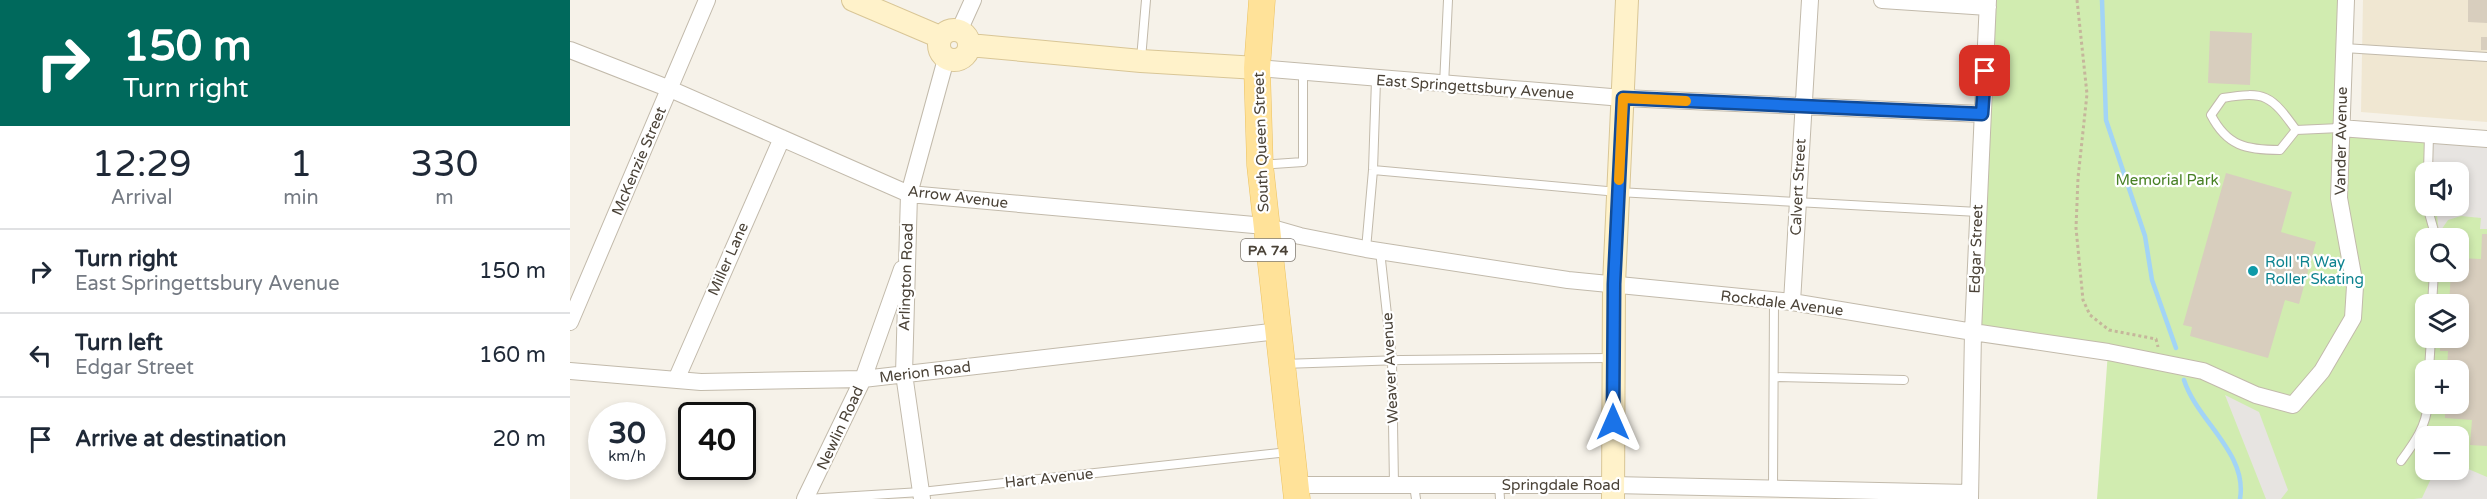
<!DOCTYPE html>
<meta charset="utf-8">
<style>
body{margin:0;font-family:"Varela Round",sans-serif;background:#f2f2f3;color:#1f2937;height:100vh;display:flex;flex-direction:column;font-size:22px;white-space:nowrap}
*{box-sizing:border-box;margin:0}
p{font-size:20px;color:#747a83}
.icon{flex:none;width:33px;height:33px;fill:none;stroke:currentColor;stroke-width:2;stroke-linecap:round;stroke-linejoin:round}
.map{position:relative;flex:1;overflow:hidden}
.panel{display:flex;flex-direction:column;background:#fff;width:570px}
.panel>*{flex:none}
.top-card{background:#00695c;color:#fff;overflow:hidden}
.fabs{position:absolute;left:1845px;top:162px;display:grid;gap:12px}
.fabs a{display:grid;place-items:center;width:54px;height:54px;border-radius:12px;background:#fff;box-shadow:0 3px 9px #0003;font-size:30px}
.speed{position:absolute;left:18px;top:402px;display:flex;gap:12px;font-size:30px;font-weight:700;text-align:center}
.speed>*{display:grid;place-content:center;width:78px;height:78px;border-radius:50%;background:#fff;box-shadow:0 3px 9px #0003;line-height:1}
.speed small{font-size:15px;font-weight:400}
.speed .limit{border:3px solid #111;border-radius:9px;background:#fff;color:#111}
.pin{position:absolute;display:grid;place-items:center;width:51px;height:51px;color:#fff;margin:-26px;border-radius:12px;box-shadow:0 3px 9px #0006}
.me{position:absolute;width:66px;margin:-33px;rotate:0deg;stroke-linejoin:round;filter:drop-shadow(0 0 4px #0008)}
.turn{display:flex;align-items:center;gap:21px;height:126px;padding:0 24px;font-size:27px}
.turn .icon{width:78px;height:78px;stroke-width:2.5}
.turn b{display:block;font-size:42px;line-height:51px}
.eta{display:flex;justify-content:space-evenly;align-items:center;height:102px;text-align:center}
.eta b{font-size:36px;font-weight:600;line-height:42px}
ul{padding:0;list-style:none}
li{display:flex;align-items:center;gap:18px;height:84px;padding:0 24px;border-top:2px solid #e0e1e3}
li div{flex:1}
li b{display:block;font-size:22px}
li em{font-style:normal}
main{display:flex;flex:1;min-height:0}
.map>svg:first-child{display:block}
.education{fill:#f0e7d2}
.green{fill:#d1ecb0;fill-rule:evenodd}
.parking{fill:#e7e4e1}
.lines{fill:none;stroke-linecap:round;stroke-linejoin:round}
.stream{stroke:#a2d4f6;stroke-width:4.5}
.building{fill:#d8cebe}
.lane-casing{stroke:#c2baab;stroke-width:10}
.street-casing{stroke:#c2baab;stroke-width:18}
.secondary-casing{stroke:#d9c696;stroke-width:24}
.primary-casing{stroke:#ecc260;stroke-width:27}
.path{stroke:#c5b69b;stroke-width:3;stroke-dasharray:3 3;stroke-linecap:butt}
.lane{stroke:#fff;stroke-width:8}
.street{stroke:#fff;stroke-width:16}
.secondary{stroke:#fff2ca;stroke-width:22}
.primary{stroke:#ffe299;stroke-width:26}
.route-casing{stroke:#114b97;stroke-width:15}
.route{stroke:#1a73e8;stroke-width:10}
.slow{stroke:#f59e0b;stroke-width:10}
.culture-dot{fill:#0f9aa8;stroke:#fff;stroke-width:2}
.labels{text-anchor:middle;stroke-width:4.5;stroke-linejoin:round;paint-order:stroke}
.shield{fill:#fff;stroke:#807b73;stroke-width:1.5}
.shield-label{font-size:14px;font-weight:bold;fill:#4a4237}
.street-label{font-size:15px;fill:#4a4237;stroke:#fff}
.park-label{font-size:15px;fill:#488125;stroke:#fff}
.culture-label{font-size:15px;fill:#0d838f;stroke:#fff;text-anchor:start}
</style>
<main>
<section class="panel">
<div class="top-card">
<div class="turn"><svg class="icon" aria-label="right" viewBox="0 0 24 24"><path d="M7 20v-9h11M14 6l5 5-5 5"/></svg><div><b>150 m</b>Turn right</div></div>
</div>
<div class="eta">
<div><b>12:29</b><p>Arrival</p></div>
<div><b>1</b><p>min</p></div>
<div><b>330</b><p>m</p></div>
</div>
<ul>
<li><svg class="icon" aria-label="right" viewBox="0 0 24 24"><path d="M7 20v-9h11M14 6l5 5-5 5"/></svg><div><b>Turn right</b><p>East Springettsbury Avenue</p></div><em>150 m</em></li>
<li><svg class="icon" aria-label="left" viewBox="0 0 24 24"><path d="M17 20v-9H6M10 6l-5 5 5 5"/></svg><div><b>Turn left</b><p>Edgar Street</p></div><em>160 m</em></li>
<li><svg class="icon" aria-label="arrive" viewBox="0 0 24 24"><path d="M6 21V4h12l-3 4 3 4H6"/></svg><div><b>Arrive at destination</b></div><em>20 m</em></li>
</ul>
</section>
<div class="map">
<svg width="1917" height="499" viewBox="0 0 1917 499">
<rect width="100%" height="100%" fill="#f6f2e9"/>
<path class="education" d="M1793,0H1917V122L1791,112Z"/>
<path class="green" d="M1418,0H1776L1770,128L1917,139V499H1527L1538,352L1403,332ZM1856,172H1888V206H1856ZM1856,238H1888V272H1856ZM1856,304H1888V338H1856ZM1856,370H1888V404H1856ZM1856,436H1888V470H1856Z"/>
<path class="parking" d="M1859,135L1917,139V229H1910L1911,218L1891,216L1878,220L1869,233L1866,206H1888V172H1863Z
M1655,395L1689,412L1718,490L1711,499H1696Z
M1889,465L1917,477V499H1844L1852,498L1865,470H1888Z"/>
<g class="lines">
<path class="stream" d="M1532,0L1536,120L1575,236L1582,280L1606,348
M1614,380C1627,421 1678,453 1670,499"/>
</g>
<path class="building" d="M1898,0H1917V23L1898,22Z
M1640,31L1682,33L1680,85L1638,83Z
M1911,37H1917V50H1911Z
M1656,173L1722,192L1711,232L1746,242L1729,304L1715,300L1698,358L1620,336L1622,327L1613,325Z
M1912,234H1917V446L1900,445L1902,420L1875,418V404H1888V370H1877L1878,351H1870L1871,338H1888V304H1879L1881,272H1888V258L1911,259Z"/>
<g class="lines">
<defs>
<path id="lane" d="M1774,48L1917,57
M571,59L576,0
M874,85L878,0
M1726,130C1701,95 1695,91 1653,98L1641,115C1657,146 1676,150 1710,150L1726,130L1770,128
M691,165L733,162V73
M803,170L1048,192L1408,212
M1858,172L1859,135
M1857,206L1866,238
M796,249L803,170L806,80
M810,251L822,360L824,485
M1862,304L1864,272
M713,364L831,360L1042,358
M1859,370L1861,338
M1204,377L1334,380
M1831,461C1844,443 1856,427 1858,404
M929,484L930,499
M844,485L846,499
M1203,488L1204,301
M236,499L351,492L718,452"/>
<path id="street" d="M1312,0L1418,7
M389,31L403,0
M0,50L100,89L339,194L695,226L730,236L796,249L998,280L1222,302L1403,332L1538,352L1633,371L1686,395L1723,405L1752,371L1783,318L1785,286L1769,198L1776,0
M687,68L1053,98L1412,114
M1770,128L1917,139
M1222,302L1240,0
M0,322L137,0
M0,371L131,382L293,379L708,331
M106,380L212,138
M726,485H1043L1399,493
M235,499L293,379L332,269
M352,499L334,374L339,194L376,59
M1400,499L1403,332L1418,0"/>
<path id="secondary" d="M283,0L370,37
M369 45a15 15 0 1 1 30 0a15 15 0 1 1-30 0Z
M399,45L571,61L687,68
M1043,499L1044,284L1057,0"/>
<path id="primary" d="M692,0L687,68L690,165L727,499"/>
</defs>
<use href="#lane" class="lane-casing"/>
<use href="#street" class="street-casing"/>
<use href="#secondary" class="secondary-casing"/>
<use href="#primary" class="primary-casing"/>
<path class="path" d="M1507,0L1517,94L1508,178L1506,228L1513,300L1520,315L1539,330L1586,339L1588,347"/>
<use href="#lane" class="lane"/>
<use href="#street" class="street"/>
<use href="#secondary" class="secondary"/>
<use href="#primary" class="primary"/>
</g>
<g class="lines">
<defs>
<path id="route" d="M1043,422L1044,284L1053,98L1412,114L1415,71"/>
</defs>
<use href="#route" class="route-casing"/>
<use href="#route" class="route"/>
<path class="slow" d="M1049,180L1053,98L1116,101"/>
</g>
<circle class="culture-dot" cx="1683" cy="271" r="6"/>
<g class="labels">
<rect class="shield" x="671" y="239" width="54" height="22" rx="4.5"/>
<g class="shield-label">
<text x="698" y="255">PA 74</text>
</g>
<g class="street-label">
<text transform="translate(905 87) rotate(4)" y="5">East Springettsbury Avenue</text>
<text transform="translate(1771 141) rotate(-89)" y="5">Vander Avenue</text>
<text transform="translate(691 142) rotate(-92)" y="5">South Queen Street</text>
<text transform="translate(69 161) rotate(-67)" y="5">McKenzie Street</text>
<text transform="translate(1228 187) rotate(-87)" y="5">Calvert Street</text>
<text transform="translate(388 197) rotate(7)" y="5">Arrow Avenue</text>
<text transform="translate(1406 249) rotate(-88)" y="5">Edgar Street</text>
<text transform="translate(158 259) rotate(-66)" y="5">Miller Lane</text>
<text transform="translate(336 277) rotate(-88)" y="5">Arlington Road</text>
<text transform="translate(1212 303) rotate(7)" y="5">Rockdale Avenue</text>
<text transform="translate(820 368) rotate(-93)" y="5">Weaver Avenue</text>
<text transform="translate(355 372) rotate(-7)" y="5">Merion Road</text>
<text transform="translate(270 428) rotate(-65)" y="5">Newlin Road</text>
<text transform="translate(479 478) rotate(-6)" y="5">Hart Avenue</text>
<text x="991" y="490">Springdale Road</text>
</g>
<g class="park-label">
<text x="1597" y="185">Memorial Park</text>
</g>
<g class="culture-label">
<text x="1695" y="267">Roll 'R Way<tspan x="1695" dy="17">Roller Skating</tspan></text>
</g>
</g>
</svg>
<div class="fabs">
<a><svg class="icon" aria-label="sound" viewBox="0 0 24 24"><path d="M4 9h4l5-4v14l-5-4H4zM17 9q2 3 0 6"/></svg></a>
<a><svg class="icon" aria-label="search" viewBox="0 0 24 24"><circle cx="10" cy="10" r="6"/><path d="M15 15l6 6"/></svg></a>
<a><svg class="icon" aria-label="layers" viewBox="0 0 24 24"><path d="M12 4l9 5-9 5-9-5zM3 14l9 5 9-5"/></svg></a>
<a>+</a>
<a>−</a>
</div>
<div class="speed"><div>30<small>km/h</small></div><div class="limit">40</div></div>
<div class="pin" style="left:1415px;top:71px;background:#d93025"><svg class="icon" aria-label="arrive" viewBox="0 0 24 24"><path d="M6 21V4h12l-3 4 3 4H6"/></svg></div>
<svg class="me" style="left:1043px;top:422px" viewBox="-20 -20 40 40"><path d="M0-17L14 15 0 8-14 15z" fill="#1a73e8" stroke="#fff" stroke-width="4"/></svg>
</div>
</main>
